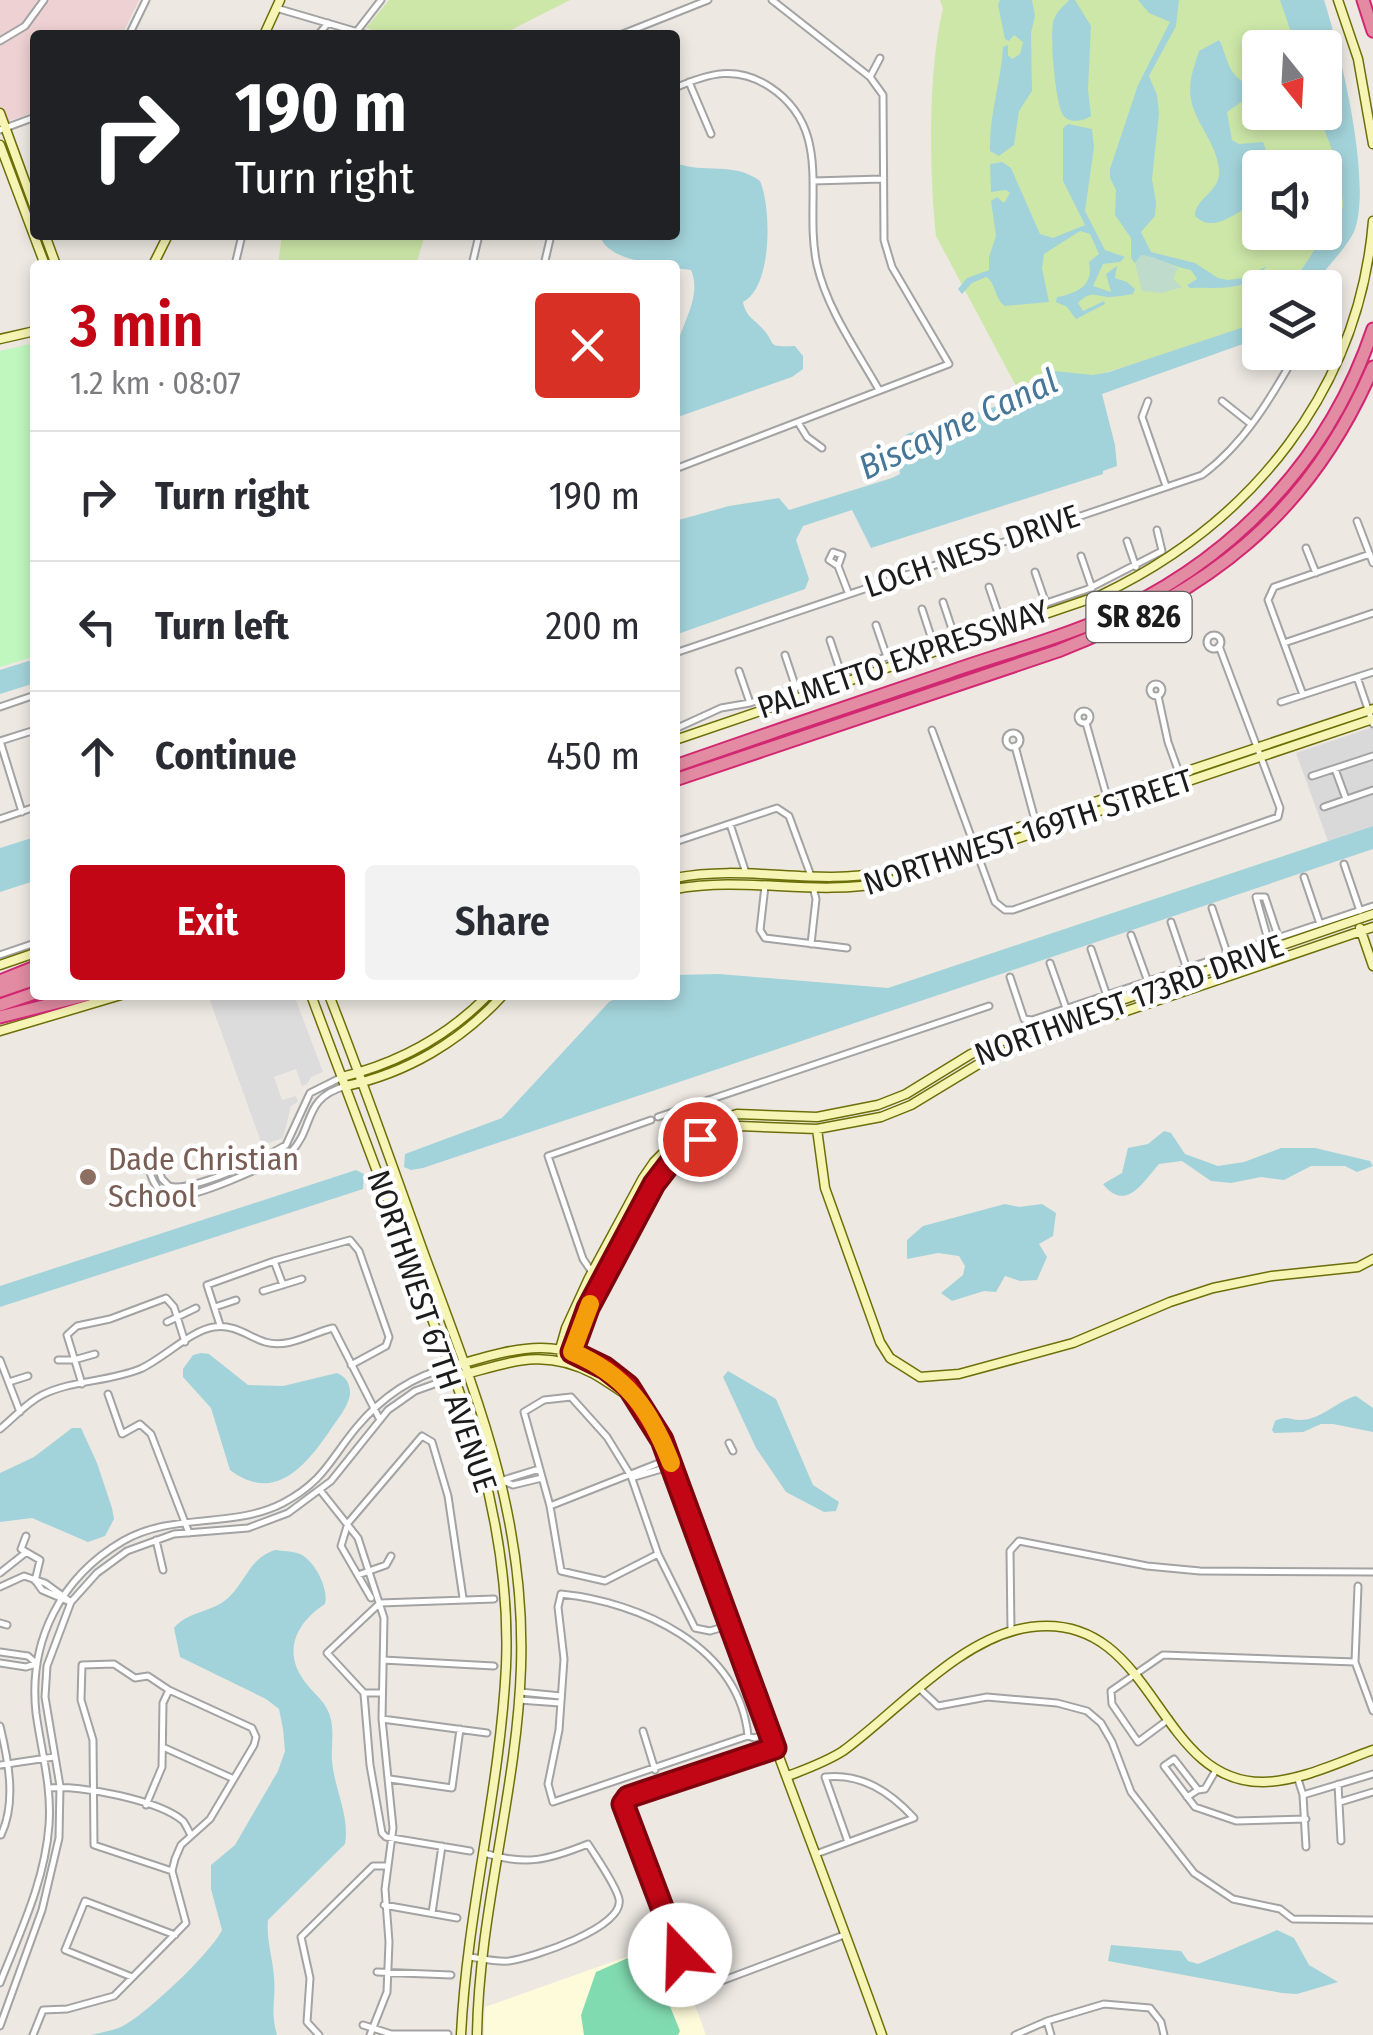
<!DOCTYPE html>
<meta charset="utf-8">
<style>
body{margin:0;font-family:"Fira Sans Condensed",sans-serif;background:#f2f2f3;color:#2b2b33;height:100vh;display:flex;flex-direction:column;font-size:38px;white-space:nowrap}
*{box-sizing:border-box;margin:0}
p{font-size:32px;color:#7c7c81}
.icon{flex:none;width:55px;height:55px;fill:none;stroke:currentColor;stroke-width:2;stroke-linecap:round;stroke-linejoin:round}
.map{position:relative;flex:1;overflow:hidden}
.drawer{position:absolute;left:30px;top:260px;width:650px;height:740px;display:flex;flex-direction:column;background:#fff;border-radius:10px;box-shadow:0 5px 15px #0003}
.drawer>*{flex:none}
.guide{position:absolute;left:30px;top:30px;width:650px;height:210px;border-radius:10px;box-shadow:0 5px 15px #0003;background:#202124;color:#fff;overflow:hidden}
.needle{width:65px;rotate:162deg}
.fabs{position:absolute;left:1242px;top:30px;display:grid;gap:20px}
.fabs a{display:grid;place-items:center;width:100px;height:100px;border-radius:10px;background:#fff;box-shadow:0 5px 15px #0003;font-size:50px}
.pin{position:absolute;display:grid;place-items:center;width:85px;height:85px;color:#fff;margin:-42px;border:5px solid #fff;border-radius:50%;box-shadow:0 2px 10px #0007}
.me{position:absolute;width:110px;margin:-55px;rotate:339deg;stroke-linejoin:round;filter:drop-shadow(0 0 8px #0008)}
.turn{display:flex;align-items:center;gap:35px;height:210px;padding:0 40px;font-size:45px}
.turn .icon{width:130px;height:130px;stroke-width:2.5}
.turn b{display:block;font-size:70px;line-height:85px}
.round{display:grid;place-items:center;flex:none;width:105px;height:105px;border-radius:10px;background:#f2f2f3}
.overview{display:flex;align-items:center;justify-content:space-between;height:170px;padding:0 40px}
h1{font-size:60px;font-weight:600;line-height:75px;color:#c30616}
.cta{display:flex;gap:20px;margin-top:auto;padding:20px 40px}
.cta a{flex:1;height:115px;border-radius:10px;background:#c30616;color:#fff;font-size:40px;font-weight:600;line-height:115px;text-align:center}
.cta a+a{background:#f2f2f3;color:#2b2b33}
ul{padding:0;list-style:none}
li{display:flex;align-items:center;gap:30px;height:130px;padding:0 40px;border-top:2px solid #e1e1e2}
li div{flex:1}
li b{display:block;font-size:38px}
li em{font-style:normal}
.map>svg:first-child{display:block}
.residential{fill:#dad9d9}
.commercial{fill:#eed1d2}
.education{fill:#fefbda}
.grass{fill:#cde7a8;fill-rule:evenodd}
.wetland{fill:#bfdbcc}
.park{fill:#bff7bf}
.pitch{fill:#81dbb0}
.parking{fill:#dcdcdc}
.water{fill:#a3d3da}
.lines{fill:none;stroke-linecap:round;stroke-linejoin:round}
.street-casing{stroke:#a3a3a3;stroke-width:9}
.secondary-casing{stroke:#6d6f08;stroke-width:11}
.highway-casing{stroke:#d22872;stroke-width:15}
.street{stroke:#fff;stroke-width:5}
.secondary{stroke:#f7f5b6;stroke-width:8}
.highway{stroke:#e38ba3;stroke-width:11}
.route-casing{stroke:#7f040e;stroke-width:25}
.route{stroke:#c30616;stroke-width:18}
.slow{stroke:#f59e0b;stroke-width:18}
.education-dot{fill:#8d6e63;stroke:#fff;stroke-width:4}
.labels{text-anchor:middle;stroke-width:9;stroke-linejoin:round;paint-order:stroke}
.shield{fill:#fff;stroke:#606060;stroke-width:2.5}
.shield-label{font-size:30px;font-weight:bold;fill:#1c1c1c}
.street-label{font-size:32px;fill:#1c1c1c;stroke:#fff}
.education-label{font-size:32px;fill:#785e54;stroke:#fff;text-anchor:start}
.water-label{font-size:35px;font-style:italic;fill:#467799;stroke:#fff}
</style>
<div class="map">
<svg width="1373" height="2035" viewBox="0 0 1373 2035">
<rect width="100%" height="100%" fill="#ede8e2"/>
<path class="residential" d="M1373,727V826L1328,841L1296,753Z"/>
<path class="commercial" d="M0,0H139L122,35H35V112L0,124Z"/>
<path class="education" d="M671,1941L706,2035H484L485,2007Z"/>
<path class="grass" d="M389,0H570L501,35H372L375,31L366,28Z
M940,0H1284L1300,47L1260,48V112L1322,113L1342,170L1344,211L1291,287L1260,288V320L1254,325C1211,338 1050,398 1016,386L936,236C929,173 928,69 943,9ZM1260,168H1325V232H1260Z
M282,235H425L416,265H278Z"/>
<path class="wetland" d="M1147,254L1178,268L1173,279L1182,287L1162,293L1142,291L1135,263L1141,255Z"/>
<path class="park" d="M35,343V656L0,667V351Z"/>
<path class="pitch" d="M628,1958L638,1959L654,1994L667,1999L680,2031L678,2035H584L581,2015L596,1972Z"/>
<path class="parking" d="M208,995H294L323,1072L311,1077L307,1084L302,1086L296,1069L274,1077L282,1100L296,1096L298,1102L291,1106L283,1138L262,1145Z"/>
<path class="water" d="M1000,0H1032L1035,16L1031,33L1032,91L1019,111L1014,145L999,156L990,151C989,115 1001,82 1003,47L1008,45V55L1012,59L1020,54L1023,42L1014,35L1009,41L1005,39L998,5Z
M1069,0H1075L1091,26L1088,89L1091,116C1084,121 1069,124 1063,115C1055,102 1049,32 1054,19C1057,11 1064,6 1069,0Z
M1138,0H1179L1176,26L1149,76L1157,95L1159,114L1152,179L1156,202L1155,216L1141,232L1151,252L1195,263L1218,278L1228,280L1244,278L1267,266C1247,293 1220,287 1190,288L1187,285L1197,279L1191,270C1173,267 1153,255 1141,255L1135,263L1131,258V238L1115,215L1116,190L1110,178V169L1138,85L1170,22L1149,13Z
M1280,0H1324C1341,53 1373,184 1354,232C1343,252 1325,269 1312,287H1290L1343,207L1341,173L1318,113L1325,112V48L1296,47Z
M1219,40C1225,50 1226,62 1232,71C1240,83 1248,80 1247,98L1227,112L1232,140L1239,144L1263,142L1272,167L1260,168V202C1238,208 1216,236 1195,216C1195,197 1221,192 1219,170C1217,141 1190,119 1190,90C1190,77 1195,64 1199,51Z
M1068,124L1092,129L1094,147L1085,211L1105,250L1125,257L1120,262L1103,264L1093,286L1111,292L1106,274L1117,266L1115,278L1127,282L1135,289L1133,294C1126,295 1115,297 1108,297C1093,295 1090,291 1078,303L1083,311L1104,301L1105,304L1076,319L1067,307L1056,302L1057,297C1077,293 1094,286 1089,262L1099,254L1090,234L1080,231L1044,254L1042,268L1049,302L1005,306C994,299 996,282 986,277L972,283L962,294L958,289L967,278L989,270V257L996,236L991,201L997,197L1004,203L1010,193L1006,190L991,192L990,164L1002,162L1011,168L1040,234L1053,238L1085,225L1063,181V128Z
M675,163C705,174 733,161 760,181C772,209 772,288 743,302C746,317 754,319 762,328C778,345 764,347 795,346L803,356V369L792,377L675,418C675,397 672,374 675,354C679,327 703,298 691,270L675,268V265C653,265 605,259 600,235H675Z
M1260,317V338L1102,394L1115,445L1117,466L1103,471V474L871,548L852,510L803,526L796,540L809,579L805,589L675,635V521L729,506L779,498L789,510L892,478L900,474L897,445L907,434L994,407L1011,398L1029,382L1053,371L1093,375L1109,372L1253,324Z
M35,659V683L0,694V670Z
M1373,826V849L423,1168L411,1170L404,1167L405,1154L502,1118L609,1002L622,995H675V975L719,974L888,988Z
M35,837V893L31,882L0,892V848Z
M1164,1131L1171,1133L1185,1154L1218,1166L1244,1162L1281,1148H1315L1370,1161L1373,1166L1357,1172L1345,1166H1311L1284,1180L1261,1177L1231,1183L1211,1181L1182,1161L1159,1164C1143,1182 1126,1213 1103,1184L1122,1173L1128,1148L1148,1144Z
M356,1170L364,1174L363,1189L0,1307V1286Z
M1005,1204L1019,1207L1042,1204L1056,1213L1053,1236L1039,1244L1047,1257L1037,1280L1020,1281L1005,1276L996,1292L984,1291L952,1301L941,1293L963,1275L965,1266L959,1256L938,1253L907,1259V1240L923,1226Z
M201,1353L209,1354L248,1385L283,1386L337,1373C345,1377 349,1381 350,1391C351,1404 336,1421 329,1432C304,1468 274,1503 230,1470L211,1408L183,1377V1369L193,1355Z
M728,1371L776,1399L813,1485L839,1502L836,1511L824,1512L786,1492L756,1448L723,1377Z
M1356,1396L1373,1408V1432L1333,1424H1321L1303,1432L1274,1433L1272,1430L1275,1421C1287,1415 1289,1420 1300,1420C1321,1420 1337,1401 1356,1396Z
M72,1428H81L97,1463L112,1508L114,1519L105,1536L88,1542L32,1518L0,1522V1473L34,1457Z
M275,1550C283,1551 292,1551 300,1554C315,1561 329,1589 325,1604C300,1620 283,1647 301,1676C309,1690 323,1698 329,1713C335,1729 331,1744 332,1760C334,1789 350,1815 345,1844L268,1920C266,1940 273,1958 274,1978C276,2000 270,2011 277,2035H91C102,2032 113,2031 123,2026C145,2015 212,1952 222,1930L211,1889V1865L235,1845L278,1771L285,1751L283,1729L279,1709L266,1699L180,1657L174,1628C189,1610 214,1613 230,1596C247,1579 250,1558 275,1550Z
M1277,1930L1294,1938L1309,1965L1338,1982L1297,1994L1282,1993L1108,1961L1111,1945L1181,1951L1188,1961L1198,1964Z"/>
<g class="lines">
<defs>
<path id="street" d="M276,8L368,35
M357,31L381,0
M129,35L146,0
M318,35L328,23
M620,35L708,0
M0,41L25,26L44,0
M870,77L880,58
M689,82L711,134
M675,88C709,73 737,65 770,87C835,130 803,201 817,265C827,309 857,351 879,390
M0,130L35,117
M813,181L882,179
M235,265L242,235
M472,265L479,235
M544,265L551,235
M1148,401L1142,417L1166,486
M1222,401L1251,424
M799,424L807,437L822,448
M675,469L949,364L892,267L884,240L883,95L870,77L772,0
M1357,521L1373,563
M1127,541L1136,567
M1306,548L1316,573
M1081,556L1092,588
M838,566L842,555L833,552L829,560L838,566L848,592
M1035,572L1046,604
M989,587L1000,619
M943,602L954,635
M922,609L936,652
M876,625L887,657
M1207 642a7 7 0 1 1 14 0a7 7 0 1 1-14 0Z
M830,640L841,673
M1284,643L1373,613
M675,653L1202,475C1244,444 1271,398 1297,352
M785,655L796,688
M739,671L750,703
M1357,677L1373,724
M1150 690a6 6 0 1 1 12 0a6 6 0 1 1-12 0Z
M1303,695L1268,600L1274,587L1370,554
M1158,696L1168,742L1183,784
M1281,702L1373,672
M0,707L35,695
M1078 717a6 6 0 1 1 12 0a6 6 0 1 1-12 0Z
M1086,723L1107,797
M675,729L721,708L750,703L1088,589L1162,551L1157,530
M932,730L995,902L1005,910H1013L1278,817L1280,808L1219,646
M1006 740a7 7 0 1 1 14 0a7 7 0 1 1-14 0Z
M0,741L22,812
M0,741L35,730
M1015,746L1035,820
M1335,769L1346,799
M1312,776L1373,756
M1324,807L1373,790
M0,819L35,807
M730,824L746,873
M675,842L777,808L789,816L811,876
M1344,864L1360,911
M1304,877L1320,924
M765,886L760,930L765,938L847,948
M1212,908L1228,956
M1171,922L1187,969
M1131,935L1148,982
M1272,939L1267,936L1256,897H1265L1277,933L1275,937
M811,944L816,899L813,887
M1091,949L1107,996
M0,955L35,943
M1050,963L1066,1008
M1010,977L1024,1019L1032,1020L1373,906
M708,1100L717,1133
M658,1117L989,1006
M153,1153L162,1179L169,1186C191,1193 264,1158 286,1145L310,1093L342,1077
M145,1156C149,1169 153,1190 167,1196C186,1204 272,1163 291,1152C315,1127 302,1098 346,1086
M274,1261L283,1285
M600,1284L583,1259L548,1156L651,1120
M263,1291L302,1279
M215,1307L236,1300
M167,1322L196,1308
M220,1325L207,1285L274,1261L350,1240L359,1251L389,1337L386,1346L351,1365
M0,1360L20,1412
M58,1360H74L95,1354
M9,1382L28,1376
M82,1384L67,1335L77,1326L110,1319L166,1298L174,1307L185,1342
M108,1394L122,1434L140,1424L151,1434L189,1533
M0,1429C14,1418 26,1403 42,1395C72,1380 108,1382 140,1369C163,1359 191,1330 214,1327C235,1324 247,1336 265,1342C289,1349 311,1333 333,1328L379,1418
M729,1443L733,1451
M634,1477L672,1466
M503,1481L513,1485L542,1478
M487,1485L539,1469
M320,1490L358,1538L384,1618L382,1719L393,1828L385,1889L389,1942L387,1992L370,2035
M550,1506L669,1459
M26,1536L21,1549L40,1560L35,1581
M156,1540L163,1570
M658,1554L605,1581L561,1571L550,1506L524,1412L544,1400L571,1397L607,1437L631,1476L658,1554L695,1628L710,1631L730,1625
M0,1573L24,1554
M358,1575L386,1565L391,1556
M37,1583L42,1590L70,1602
M0,1587L24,1576L45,1583L71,1602
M371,1598L341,1546L348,1523L422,1436L432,1442L448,1496L463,1598
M0,1623L7,1625
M1011,1631L1010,1551L1019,1541L1147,1566L1200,1571L1373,1572
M0,1652L28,1656L37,1664
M383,1660L494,1666
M1355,1662L1358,1586
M0,1663L26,1667L36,1664
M920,1689L938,1706L987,1697L1057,1703L1087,1711L1101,1723L1112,1742L1131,1792L1194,1873L1233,1899L1280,1909L1293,1919L1373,1920
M520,1692L561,1696
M382,1693H364L327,1653L380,1603L494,1599
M364,1694L370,1765L382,1833L386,1837L470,1851
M519,1700L560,1703
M382,1719L487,1733
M1169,1719L1138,1742L1112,1704L1111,1691L1163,1655L1355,1662L1373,1711
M0,1726C8,1759 17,1802 1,1835
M643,1731L655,1770
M748,1736C739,1646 640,1602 561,1594L558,1607L564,1659L559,1730L548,1784L553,1802L748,1736L754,1738L770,1733
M775,1747L628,1797L623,1804L692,1988L700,1989L844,1935
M165,1748L234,1779
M0,1765L54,1757
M1297,1776L1303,1795L1306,1847
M390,1779L452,1788L460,1729
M1338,1784L1341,1841
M49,1788C79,1784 161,1801 183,1821C185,1823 189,1832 191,1835
M1198,1790L1174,1759L1164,1766L1195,1807L1236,1821L1306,1819
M1303,1795L1373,1774
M1187,1797L1198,1790L1205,1789L1216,1770
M1340,1802L1373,1792
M146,1805L162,1767L163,1703L169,1690
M816,1854L914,1818C890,1792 862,1773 825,1777L848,1842
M384,1905L457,1918
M432,1913L442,1846
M470,1957C483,1959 496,1962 509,1961C531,1958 625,1928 619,1899C616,1885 596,1857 588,1844C548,1860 526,1866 484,1853
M377,1972L451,1975
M132,1977L65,1950L85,1901L175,1935
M0,1983C20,1932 45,1881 49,1825C52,1787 41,1750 36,1713C28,1641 61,1577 123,1541C173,1512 233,1529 283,1503C324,1481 329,1461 356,1428C380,1399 412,1376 450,1367
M1047,2021L1051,2035
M363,2025L391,2034H448
M0,2026L42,1910L59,1838L60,1786L45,1697L47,1666L71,1602L97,1573L127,1551L174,1534L248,1528L288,1513L331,1481L388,1410L415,1391L454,1377
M33,2035L43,2010L67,2009L114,1996L186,1923L172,1871L175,1859L181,1845L210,1819L254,1745L256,1737L252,1728L169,1690L148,1676L135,1678L114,1664L82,1665L81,1700L93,1740L94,1845L172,1871
M319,2035L307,2022L310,1978L301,1937L373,1866H387
M1015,2035L1047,2021L1104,2004L1150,2008L1161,2022L1164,2035"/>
<path id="secondary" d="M1338,0L1358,59L1373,144
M264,35L280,0
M0,113L35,209
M0,145L45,265
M45,235L56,265
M153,265L168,235
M0,339L35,331
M675,740L1101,595C1252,523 1359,390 1373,221
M675,878C746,864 814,886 885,872L1373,709
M675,889C748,876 814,897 888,882L1373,719
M1360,928L1373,966
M0,965L35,953
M311,995L459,1391C490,1480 510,1572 506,1666C500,1790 467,1911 461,2035
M329,995C362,1079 392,1165 423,1251C475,1392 526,1513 521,1667C517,1791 479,1911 477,2035
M0,1031L121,995
M342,1077C398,1063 448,1036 488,995
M346,1086C407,1073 461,1041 503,995
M817,1129L825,1188L880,1342L890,1358L920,1377L959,1374L1073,1343L1170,1302L1213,1288L1272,1276L1358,1267L1373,1259
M563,1361L560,1349L566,1328L589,1278L643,1178L654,1162L678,1138L695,1128L737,1114L817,1117L878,1105L906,1094L971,1054L1002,1041L1373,914
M563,1361L572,1352L588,1308L654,1184L685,1148L700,1139L739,1126L817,1129L881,1117L911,1105L977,1065L1006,1052L1373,927
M450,1367C510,1350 560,1331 615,1375C660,1410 690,1510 709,1564C725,1609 741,1655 758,1700C799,1812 842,1923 882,2035
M454,1377C508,1364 541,1346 594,1374C608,1382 621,1392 635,1400
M788,1776C806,1769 826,1762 843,1751C897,1712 961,1636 1031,1627C1156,1611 1155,1784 1264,1782C1301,1781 1339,1762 1373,1750"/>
<path id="highway" d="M1363,0L1373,31
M675,766C766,734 858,703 949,672C999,654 1052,641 1100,620C1229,564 1328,463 1373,329
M675,780L1058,651C1207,593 1309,516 1373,367
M0,981L35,967
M0,991L35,979
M0,1005L35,993
M0,1017L87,995"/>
</defs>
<use href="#street" class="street-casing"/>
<use href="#secondary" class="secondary-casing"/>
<use href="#highway" class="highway-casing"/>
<use href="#street" class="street"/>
<use href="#secondary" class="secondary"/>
<use href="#highway" class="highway"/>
</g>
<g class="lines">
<defs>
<path id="route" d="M680,1955L623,1804L628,1797L775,1748L662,1440L628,1386L605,1368L572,1352L588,1308L654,1184L674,1158L700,1139"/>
</defs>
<use href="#route" class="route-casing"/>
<use href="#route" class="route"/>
<path class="slow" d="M590,1304L572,1352C626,1375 650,1409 671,1463"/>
</g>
<circle class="education-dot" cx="88" cy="1177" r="10"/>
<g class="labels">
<rect class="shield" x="1086.5" y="592" width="105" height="50" rx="8"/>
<g class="shield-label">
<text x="1139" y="627">SR 826</text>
</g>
<g class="street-label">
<text transform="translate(972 551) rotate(-19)" y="11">LOCH NESS DRIVE</text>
<text transform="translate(903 659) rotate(-19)" y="11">PALMETTO EXPRESSWAY</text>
<text transform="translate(1028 832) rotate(-18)" y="11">NORTHWEST 169TH STREET</text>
<text transform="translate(1129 1000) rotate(-20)" y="11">NORTHWEST 173RD DRIVE</text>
<text transform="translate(432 1331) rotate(71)" y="11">NORTHWEST 67TH AVENUE</text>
</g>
<g class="education-label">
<text x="108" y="1170">Dade Christian<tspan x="108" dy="37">School</tspan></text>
</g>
<g class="water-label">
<text transform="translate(958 424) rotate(-25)" y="12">Biscayne Canal</text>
</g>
</g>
</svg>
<div class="fabs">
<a><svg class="needle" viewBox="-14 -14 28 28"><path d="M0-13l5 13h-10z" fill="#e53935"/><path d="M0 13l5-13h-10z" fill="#7c7c81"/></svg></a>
<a><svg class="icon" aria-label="sound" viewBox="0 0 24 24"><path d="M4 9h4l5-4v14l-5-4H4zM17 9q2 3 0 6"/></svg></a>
<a><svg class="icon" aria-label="layers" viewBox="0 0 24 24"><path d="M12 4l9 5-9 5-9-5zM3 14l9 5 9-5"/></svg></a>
</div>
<div class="pin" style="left:700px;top:1139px;background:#d93025"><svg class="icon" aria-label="arrive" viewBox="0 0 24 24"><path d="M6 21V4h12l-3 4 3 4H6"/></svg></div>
<svg class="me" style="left:680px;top:1955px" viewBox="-20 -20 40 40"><circle r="19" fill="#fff"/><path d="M0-13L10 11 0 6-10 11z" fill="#c30616"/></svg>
<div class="guide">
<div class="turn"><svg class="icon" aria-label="right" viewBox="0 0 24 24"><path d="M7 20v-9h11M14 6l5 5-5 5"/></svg><div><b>190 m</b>Turn right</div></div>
</div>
<section class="drawer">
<div class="overview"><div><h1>3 min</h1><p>1.2 km · 08:07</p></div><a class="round" style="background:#d93025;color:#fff"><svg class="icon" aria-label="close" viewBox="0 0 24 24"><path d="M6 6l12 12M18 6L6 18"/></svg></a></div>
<ul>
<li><svg class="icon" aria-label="right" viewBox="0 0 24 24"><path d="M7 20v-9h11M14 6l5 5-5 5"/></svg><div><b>Turn right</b></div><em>190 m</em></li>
<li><svg class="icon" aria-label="left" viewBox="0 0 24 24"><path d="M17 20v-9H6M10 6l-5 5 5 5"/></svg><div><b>Turn left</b></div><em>200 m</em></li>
<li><svg class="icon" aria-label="ahead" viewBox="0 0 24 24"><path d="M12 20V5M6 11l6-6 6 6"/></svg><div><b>Continue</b></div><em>450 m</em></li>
</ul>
<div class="cta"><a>Exit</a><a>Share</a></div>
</section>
</div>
